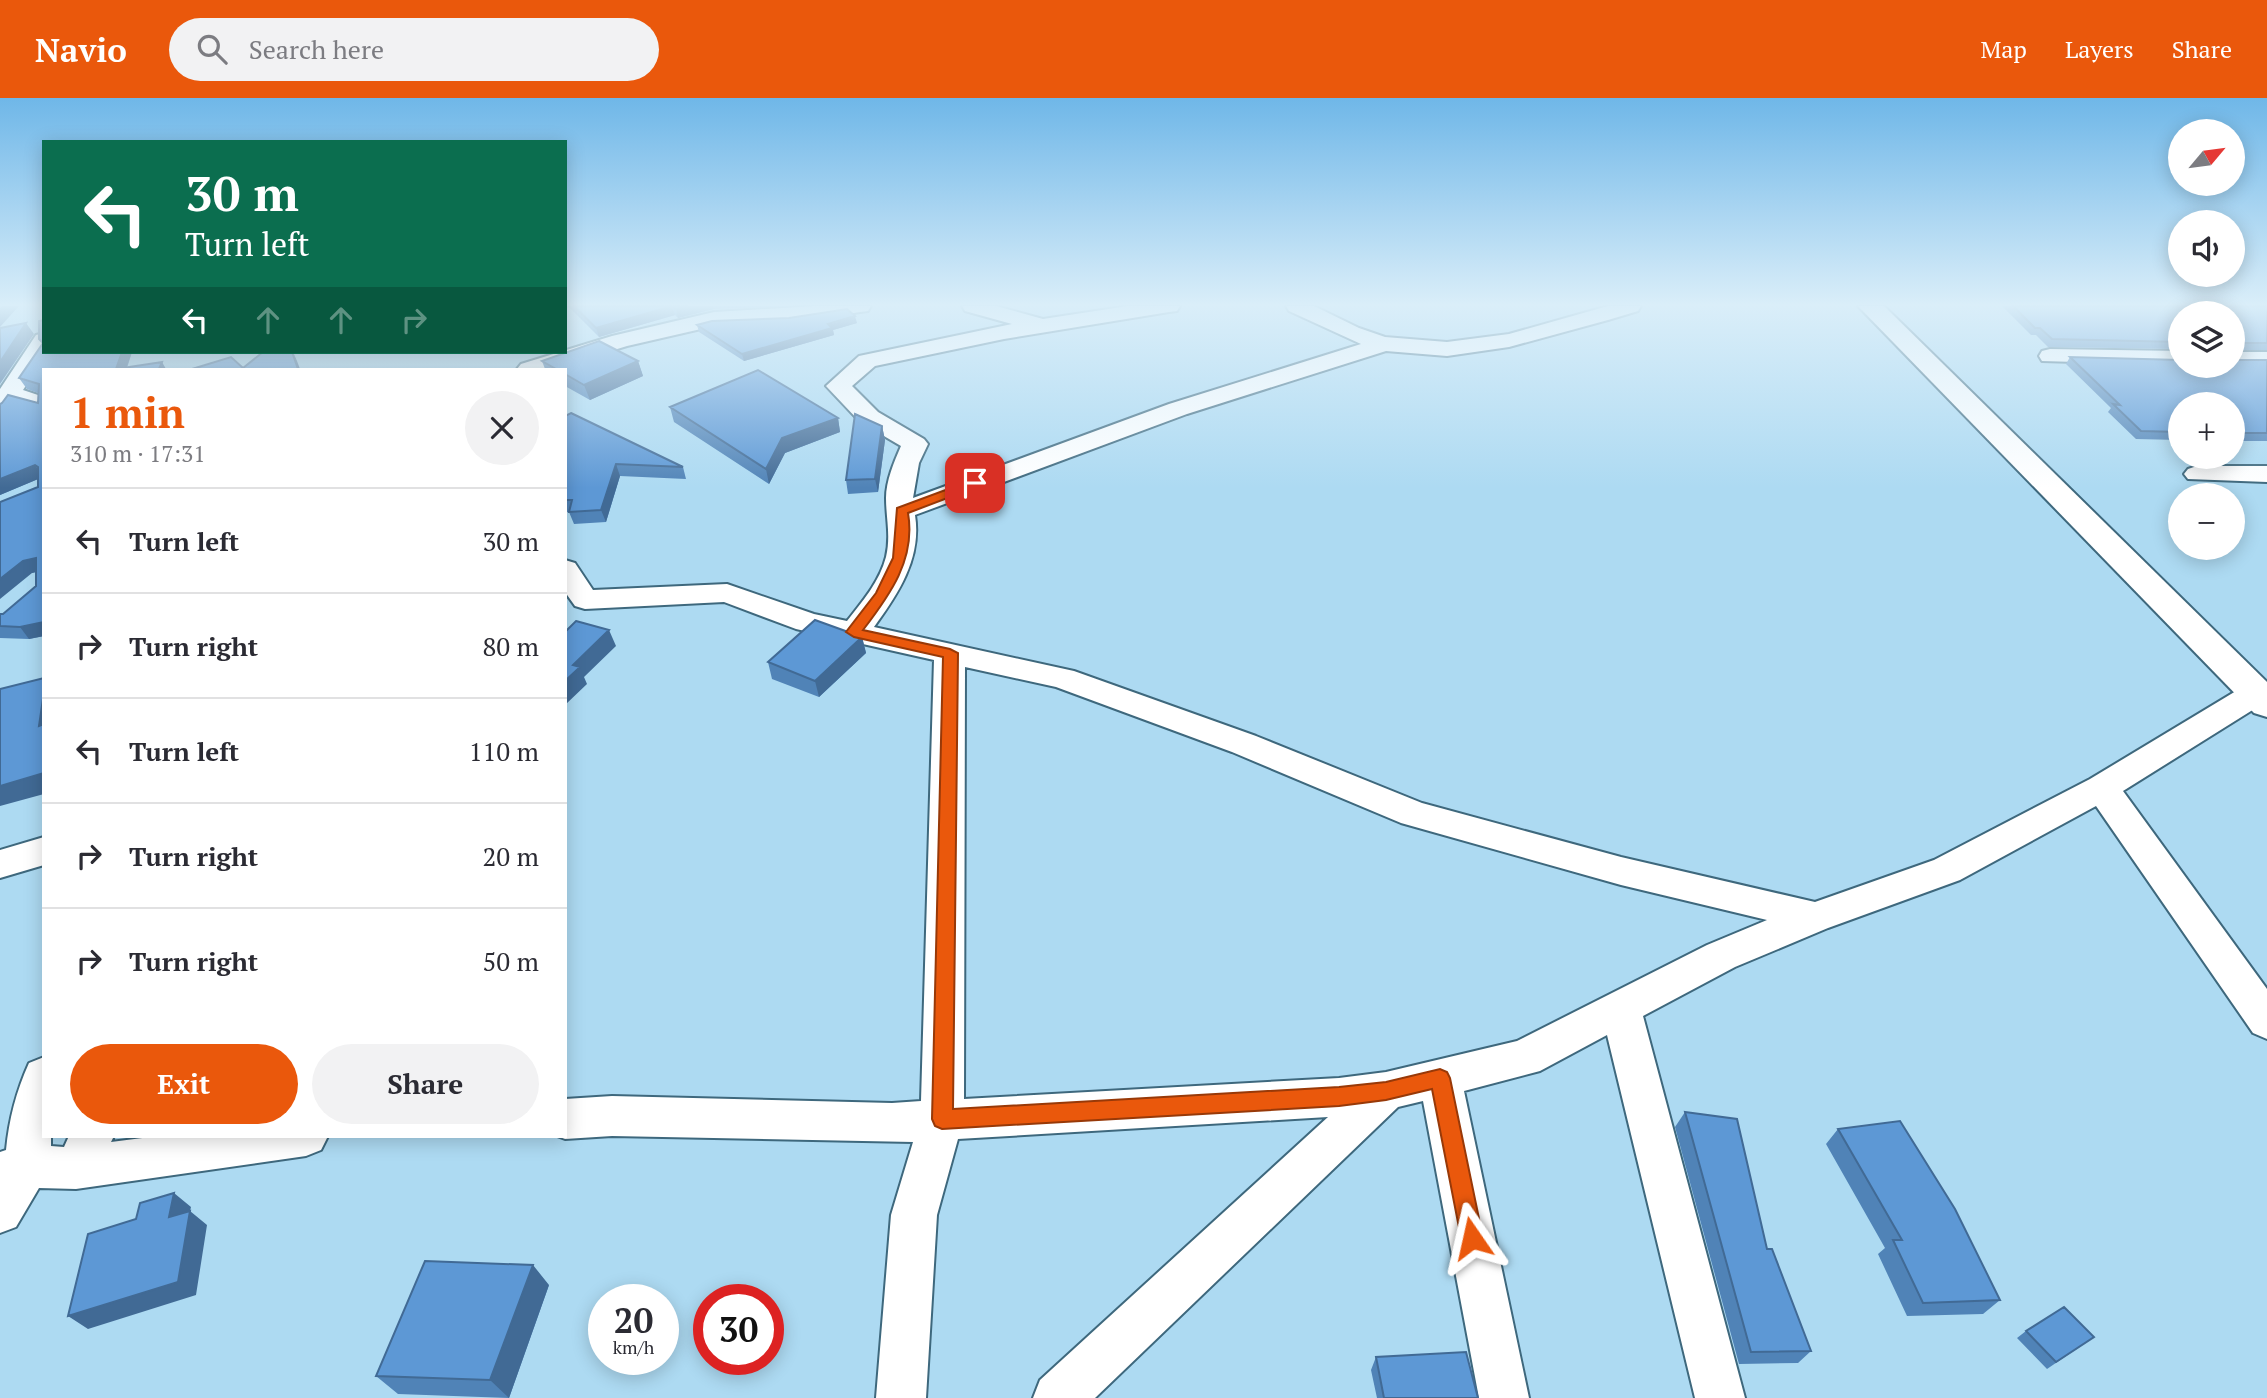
<!DOCTYPE html>
<meta charset="utf-8">
<style>
body{margin:0;font-family:"PT Serif",serif;background:#f2f2f3;color:#2b2b33;height:100vh;display:flex;flex-direction:column;font-size:26px;white-space:nowrap}
*{box-sizing:border-box;margin:0}
p{font-size:23px;color:#7c7c81}
.icon{flex:none;width:38px;height:38px;fill:none;stroke:currentColor;stroke-width:2;stroke-linecap:round;stroke-linejoin:round}
.map{position:relative;flex:1;overflow:hidden}
.drawer{position:absolute;left:42px;top:270px;width:525px;height:770px;display:flex;flex-direction:column;background:#fff;border-radius:0px;box-shadow:0 4px 18px #0003}
.drawer>*{flex:none}
.hud{position:absolute;left:42px;top:42px;width:525px;height:214px;border-radius:0px;box-shadow:0 4px 18px #0003;background:#0b6e4f;color:#fff;overflow:hidden}
.needle{width:46px;rotate:61deg}
.tools{position:absolute;left:2168px;top:21px;display:grid;gap:14px}
.tools a{display:grid;place-items:center;width:77px;height:77px;border-radius:50%;background:#fff;box-shadow:0 4px 18px #0003;font-size:35px}
.speed{position:absolute;left:588px;top:1186px;display:flex;gap:14px;font-size:35px;font-weight:700;text-align:center}
.speed>*{display:grid;place-content:center;width:91px;height:91px;border-radius:50%;background:#fff;box-shadow:0 4px 18px #0003;line-height:1}
.speed small{font-size:18px;font-weight:400}
.speed .limit{border:10px solid #d22;background:#fff;color:#111}
.pin{position:absolute;display:grid;place-items:center;width:60px;height:60px;color:#fff;margin:-30px;border-radius:14px;box-shadow:0 4px 10px #0006}
.me{position:absolute;width:77px;margin:-38px;rotate:349deg;stroke-linejoin:round;filter:drop-shadow(0 0 5px #0008)}
.turn{display:flex;align-items:center;gap:24px;height:147px;padding:0 28px;font-size:32px}
.turn .icon{width:91px;height:91px;stroke-width:2.5}
.turn b{display:block;font-size:49px;line-height:60px}
.lanes{display:flex;align-items:center;height:66px;padding:0 28px;background:#0003;justify-content:center;gap:35px;direction:ltr}
.lanes .off{opacity:.35}
.round{display:grid;place-items:center;flex:none;width:74px;height:74px;border-radius:37px;background:#f2f2f3}
.headline{display:flex;align-items:center;justify-content:space-between;height:119px;padding:0 28px}
h1{font-size:42px;font-weight:700;line-height:52px;color:#ea580c}
.primary-button{display:flex;gap:14px;margin-top:auto;padding:14px 28px}
.primary-button a{flex:1;height:80px;border-radius:42px;background:#ea580c;color:#fff;font-size:28px;font-weight:700;line-height:80px;text-align:center}
.primary-button a+a{background:#f2f2f3;color:#2b2b33}
ul{padding:0;list-style:none}
li{display:flex;align-items:center;gap:21px;height:105px;padding:0 28px;border-top:2px solid #e1e1e2}
li div{flex:1}
li b{display:block;font-size:26px}
li em{font-style:normal}
header{display:flex;align-items:center;gap:42px;box-sizing:border-box;height:98px;padding:0 35px;background:#ea580c;color:#fff}
header strong{font-size:33px}
nav{display:flex;gap:38px;margin-inline-start:auto;font-size:24px}
.search{width:490px;height:63px;background:#f2f2f3;display:flex;align-items:center;gap:18px;box-sizing:border-box;padding:0 24px;border-radius:38px;color:#7c7c81;font-size:26px}
.map>svg:first-child{display:block}
.lines{fill:none;stroke-linecap:round;stroke-linejoin:round}
.street-casing{stroke:#3e687d;stroke-width:4}
.secondary-casing{stroke:#3e687d;stroke-width:4}
.street{fill:#fff;fill-rule:evenodd}
.secondary{fill:#fff;fill-rule:evenodd}
.wall{fill:#5083b7}
.shaded-wall{fill:#416a95}
.building{fill:#5d98d5;stroke:#416a95;stroke-width:2}
.route{fill:#ea580c;stroke:#983908;stroke-width:2}
</style>
<header>
<strong>Navio</strong>
<div class="search"><svg class="icon" aria-label="search" viewBox="0 0 24 24"><circle cx="10" cy="10" r="6"/><path d="M15 15l6 6"/></svg>Search here</div>
<nav><a>Map</a><a>Layers</a><a>Share</a></nav>
</header>
<div class="map">
<svg width="2267" height="1300" viewBox="0 0 2267 1300">
<rect width="100%" height="100%" fill="#addaf2"/>
<g class="lines">
<defs>
<path id="street" d="M815,208H871L868,213L860,214L790,225L714,228L627,248L552,271H517L521,266L612,238L714,214Z
M962,208H996L1043,221L1128,208H1180L1177,213L1169,214L1004,241L875,268L852,288L878,314L924,341L928,346L919,365L913,400L1169,306L1361,246L1289,213L1286,208H1314L1359,230L1385,239L1447,244L1509,236L1608,208H1641L1638,213L1608,222L1509,249L1447,258L1386,253L1187,316L915,417C922,460 898,496 874,529L1074,573L1256,638L1422,705L1621,759L1815,804L1934,762L2090,681L2246,587L2257,584L2267,587V603L2123,693L2267,891V941L2253,935L2096,708L1960,782L1828,830L1735,869L1643,918L1745,1300H1695L1607,937L1540,973L1464,993L1529,1300H1479L1423,1003L1398,1009L1095,1300H1033L1040,1282L1328,1019L958,1041L937,1117L926,1300H876L891,1117L913,1044L612,1038L565,1041L557,1038H565V1001L612,998L892,1005L921,1003L934,562L796,531L724,504L585,511L575,508L565,494V462L575,465L593,492L727,486L814,516L847,523C862,504 880,483 886,459C891,438 886,420 886,400C886,383 894,364 901,348L860,324L826,288L859,258L1012,226L965,213ZM965,569L1056,589L1232,654L1401,725L1621,787L1767,822L1707,847L1517,943L1386,974L1339,980L964,1001Z
M44,235V254H48L23,292L44,299V314L15,305L9,314L0,316V291L36,237Z
M2050,251L2180,253V267L2042,263L2039,258L2042,253Z
M2233,254H2267V268H2233Z
M2197,368H2267V384L2188,381L2184,376L2188,371Z
M44,739V767L0,780V752Z
M44,959V1038H51V1048L64,1049L69,1038H114L111,1044L158,1038H328L321,1052L306,1058L76,1091L39,1090L16,1129L0,1135V1054L6,1052C9,1021 16,994 29,965Z"/>
<path id="secondary" d="M1858,208H1884L2267,584V619L2254,615Z"/>
</defs>
<use href="#street" class="street-casing"/>
<use href="#secondary" class="secondary-casing"/>
<use href="#street" class="street"/>
<use href="#secondary" class="secondary"/>
</g>
<path class="wall" d="M565,208H800L714,211L678,220L675,217L599,239L569,209L565,211Z
M2002,208H2267V252H2236V262H2267V343H2233V306H2180V342L2136,341L2108,314L2111,310L2066,266L2070,259L2233,268L2180,215V251L2048,249L2036,237H2031Z
M44,222V254H132L127,270L166,271H44V538L29,541L0,540V516H3L36,488V474L32,475L38,381L0,397V306L38,305V295L27,291L19,280L43,245L39,241Z
M857,225L833,232L834,237L744,263L699,234L697,227Z
M542,263H638L643,278L590,302L565,288V271H545Z
M670,309L838,320L840,334L785,355L769,386L674,324Z
M565,318L683,369L686,381L620,378L606,424L574,426L569,414H565Z
M882,328L885,342L878,394L848,396L846,382Z
M862,539L866,555L819,599L772,581L768,564Z
M1685,1014L1767,1151L1811,1253L1798,1265L1739,1266L1675,1029Z
M1838,1031L2000,1202L1983,1216L1907,1218L1878,1156L1885,1150L1826,1046Z
M549,1187L509,1300L398,1296L376,1278Z
M2026,1233L2094,1239L2047,1271L2017,1240Z
M1376,1259L1478,1300H1377L1371,1272Z"/>
<path class="shaded-wall" d="M2,208H19L0,229V210Z
M672,208L675,217L599,239L596,230Z
M688,208H713L714,211L678,220L676,211Z
M855,218L857,225L833,232L834,237L744,263L742,256Z
M26,225L34,236L0,286V264Z
M122,254H132L126,271H116Z
M293,254L297,263L300,271H298Z
M638,263L643,278L590,302L584,287Z
M162,264L166,271H159Z
M838,320L840,334L785,355L769,386L766,371L782,340Z
M882,328L885,342L878,394L875,381Z
M616,366L620,378L606,424L601,412Z
M35,367L43,379L0,397V381Z
M36,460L44,472L32,475L0,501V481L23,463Z
M44,524V538L29,541L20,529Z
M609,532L616,548L584,579L587,586L565,607V583L573,567Z
M862,539L866,555L819,599L815,583Z
M44,594V633L39,628Z
M44,675V696L0,708V688Z
M174,1095L191,1109L190,1113L207,1127L196,1197L88,1231L68,1218L169,1119Z
M533,1167L549,1187L509,1300L490,1282Z"/>
<path class="building" d="M574,208H688L676,211L672,208L596,230Z
M2013,208H2267V245H2236V262H2267V335H2233V306H2180V334L2141,333L2113,306L2120,307L2070,259L2180,262V268H2233V215H2180V244L2052,241L2040,230H2035Z
M847,211L855,218L828,226L832,230L742,256L697,227L712,223L789,220Z
M44,222V254H122L116,271H44V524L20,529L0,528V516H3L36,488V460L23,463L0,481V404L38,389V369L35,367L0,381V306L2,305L8,297L38,305L39,286L19,280L43,245L39,241V223Z
M26,225L0,264V230Z
M599,243L638,263L584,287L565,276V271H556L542,263Z
M263,254H292L298,271H192L231,259L243,270Z
M162,264L159,271H116Z
M758,272L838,320L782,340L766,371L670,309Z
M571,315L683,369L616,366L601,412L569,414L572,402H565V318Z
M855,316L882,328L875,381L846,382Z
M815,522L862,539L815,583L768,564Z
M576,523L609,532L573,567L580,569L565,583V534Z
M44,580V594L39,628L44,626V675L0,688V591Z
M1685,1014L1737,1021L1767,1151H1772L1811,1253L1751,1254Z
M1900,1023L1955,1111L2000,1202L1923,1205L1893,1142H1902L1838,1031Z
M174,1095L169,1119L190,1113L178,1184L68,1218L88,1136L136,1121L140,1105Z
M425,1163L533,1167L490,1282L376,1278Z
M2064,1209L2094,1239L2056,1264L2026,1233Z
M1466,1254L1478,1300H1384L1376,1259Z"/>
<linearGradient id="sky" x2="0" y2="1"><stop stop-color="#6fb7e8"/><stop offset="0.53" stop-color="#daeef9"/><stop offset="1" stop-color="#daeef9" stop-opacity="0"/></linearGradient>
<rect width="2267" height="390" fill="url(#sky)"/>
<path class="route" d="M975,381L979,382V388L908,415C916,461 890,497 863,532L950,551L958,555L953,1011L1339,989L1386,984L1440,971L1447,974L1450,980L1483,1140L1480,1148L1472,1151L1464,1148L1461,1140L1432,991L1386,1002L1339,1008L942,1031L935,1028L932,1021L943,559L854,539L846,534L876,495L893,460L897,410Z"/>
</svg>
<div class="tools">
<a><svg class="needle" viewBox="-14 -14 28 28"><path d="M0-13l5 13h-10z" fill="#e53935"/><path d="M0 13l5-13h-10z" fill="#7c7c81"/></svg></a>
<a><svg class="icon" aria-label="sound" viewBox="0 0 24 24"><path d="M4 9h4l5-4v14l-5-4H4zM17 9q2 3 0 6"/></svg></a>
<a><svg class="icon" aria-label="layers" viewBox="0 0 24 24"><path d="M12 4l9 5-9 5-9-5zM3 14l9 5 9-5"/></svg></a>
<a>+</a>
<a>−</a>
</div>
<div class="speed"><div>20<small>km/h</small></div><div class="limit">30</div></div>
<div class="pin" style="left:975px;top:385px;background:#d93025"><svg class="icon" aria-label="arrive" viewBox="0 0 24 24"><path d="M6 21V4h12l-3 4 3 4H6"/></svg></div>
<svg class="me" style="left:1472px;top:1140px" viewBox="-20 -20 40 40"><path d="M0-17L14 15 0 8-14 15z" fill="#ea580c" stroke="#fff" stroke-width="4"/></svg>
<div class="hud">
<div class="turn"><svg class="icon" aria-label="left" viewBox="0 0 24 24"><path d="M17 20v-9H6M10 6l-5 5 5 5"/></svg><div><b>30 m</b>Turn left</div></div>
<div class="lanes"><svg class="icon" aria-label="left" viewBox="0 0 24 24"><path d="M17 20v-9H6M10 6l-5 5 5 5"/></svg><svg class="icon off" aria-label="ahead" viewBox="0 0 24 24"><path d="M12 20V5M6 11l6-6 6 6"/></svg><svg class="icon off" aria-label="ahead" viewBox="0 0 24 24"><path d="M12 20V5M6 11l6-6 6 6"/></svg><svg class="icon off" aria-label="right" viewBox="0 0 24 24"><path d="M7 20v-9h11M14 6l5 5-5 5"/></svg></div>
</div>
<section class="drawer">
<div class="headline"><div><h1>1 min</h1><p>310 m · 17:31</p></div><a class="round"><svg class="icon" aria-label="close" viewBox="0 0 24 24"><path d="M6 6l12 12M18 6L6 18"/></svg></a></div>
<ul>
<li><svg class="icon" aria-label="left" viewBox="0 0 24 24"><path d="M17 20v-9H6M10 6l-5 5 5 5"/></svg><div><b>Turn left</b></div><em>30 m</em></li>
<li><svg class="icon" aria-label="right" viewBox="0 0 24 24"><path d="M7 20v-9h11M14 6l5 5-5 5"/></svg><div><b>Turn right</b></div><em>80 m</em></li>
<li><svg class="icon" aria-label="left" viewBox="0 0 24 24"><path d="M17 20v-9H6M10 6l-5 5 5 5"/></svg><div><b>Turn left</b></div><em>110 m</em></li>
<li><svg class="icon" aria-label="right" viewBox="0 0 24 24"><path d="M7 20v-9h11M14 6l5 5-5 5"/></svg><div><b>Turn right</b></div><em>20 m</em></li>
<li><svg class="icon" aria-label="right" viewBox="0 0 24 24"><path d="M7 20v-9h11M14 6l5 5-5 5"/></svg><div><b>Turn right</b></div><em>50 m</em></li>
</ul>
<div class="primary-button"><a>Exit</a><a>Share</a></div>
</section>
</div>
